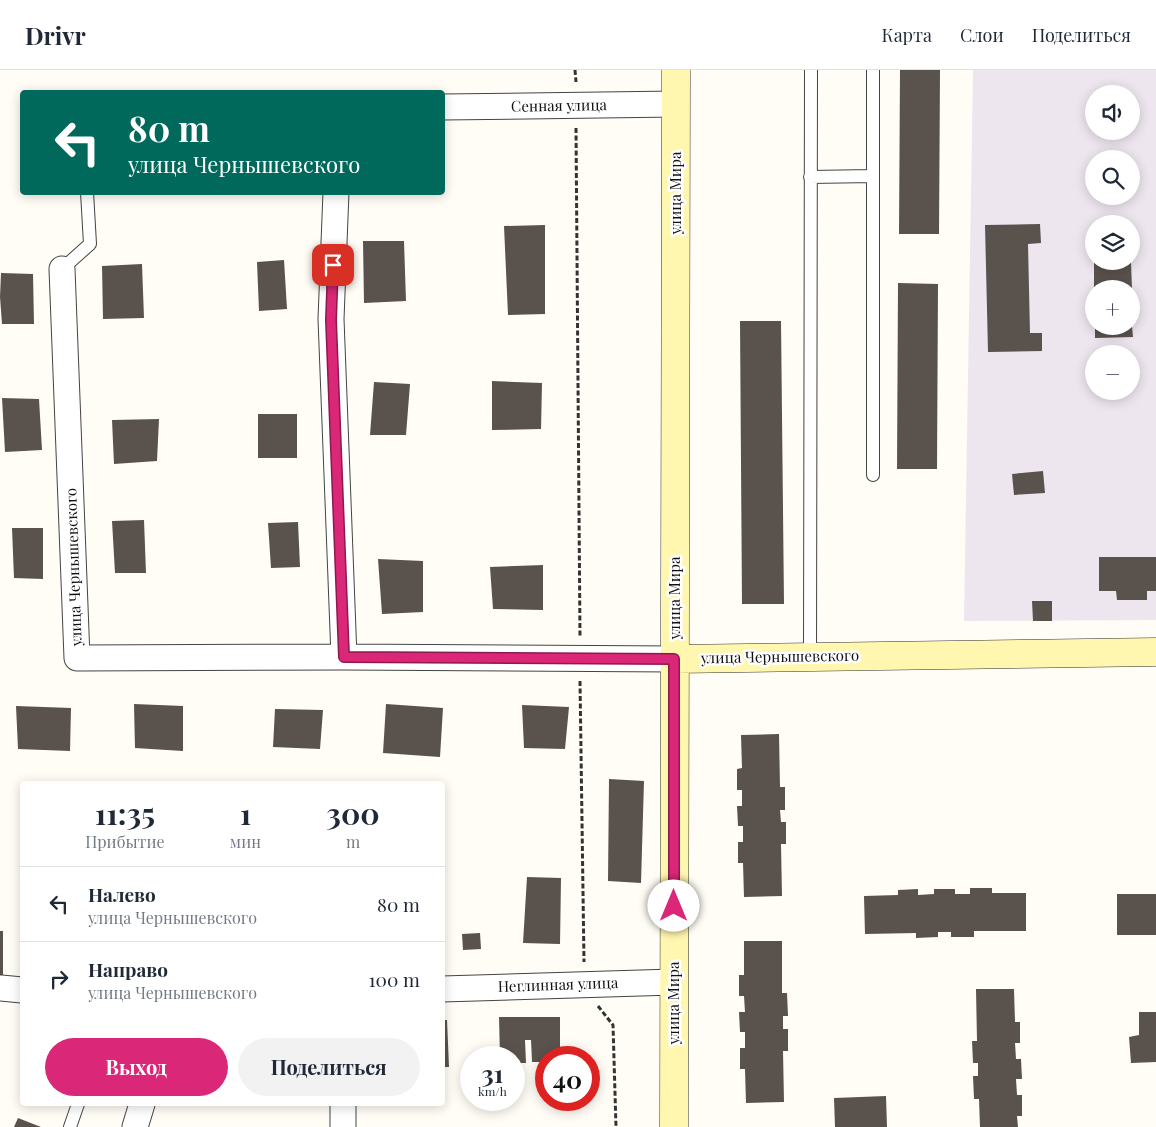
<!DOCTYPE html>
<html lang="ru">
<meta charset="utf-8">
<style>
body{margin:0;font-family:"Playfair Display",serif;background:#f2f2f3;color:#1f2937;height:100vh;display:flex;flex-direction:column;font-size:19px;white-space:nowrap}
*{box-sizing:border-box;margin:0}
p{font-size:16px;color:#747a83}
.icon{flex:none;width:28px;height:28px;fill:none;stroke:currentColor;stroke-width:2;stroke-linecap:round;stroke-linejoin:round}
.map{position:relative;flex:1;overflow:hidden}
.details{position:absolute;left:20px;top:711px;width:425px;height:325px;display:flex;flex-direction:column;background:#fff;border-radius:5px;box-shadow:0 2px 12px #0003}
.details>*{flex:none}
.guide{position:absolute;left:20px;top:20px;width:425px;height:105px;border-radius:5px;box-shadow:0 2px 12px #0003;background:#00695c;color:#fff;overflow:hidden}
.tools{position:absolute;left:1085px;top:15px;display:grid;gap:10px}
.tools a{display:grid;place-items:center;width:55px;height:55px;border-radius:50%;background:#fff;box-shadow:0 2px 12px #0003;font-size:25px}
.speed{position:absolute;left:460px;top:976px;display:flex;gap:10px;font-size:25px;font-weight:700;text-align:center}
.speed>*{display:grid;place-content:center;width:65px;height:65px;border-radius:50%;background:#fff;box-shadow:0 2px 12px #0003;line-height:1}
.speed small{font-size:12px;font-weight:400}
.speed .limit{border:8px solid #d22;background:#fff;color:#111}
.pin{position:absolute;display:grid;place-items:center;width:42px;height:42px;color:#fff;margin:-21px;border-radius:10px;box-shadow:0 2px 8px #0006}
.me{position:absolute;width:55px;margin:-28px;rotate:0deg;stroke-linejoin:round;filter:drop-shadow(0 0 4px #0008)}
.turn{display:flex;align-items:center;gap:18px;height:105px;padding:0 25px;font-size:22px}
.turn .icon{width:65px;height:65px;stroke-width:2.5}
.turn b{display:block;font-size:35px;line-height:42px}
.eta{display:flex;justify-content:space-evenly;align-items:center;height:85px;text-align:center}
.eta b{font-size:30px;font-weight:700;line-height:35px}
.primary-button{display:flex;gap:10px;margin-top:auto;padding:10px 25px}
.primary-button a{flex:1;height:58px;border-radius:30px;background:#db2777;color:#fff;font-size:20px;font-weight:700;line-height:58px;text-align:center}
.primary-button a+a{background:#f2f2f3;color:#1f2937}
ul{padding:0;list-style:none}
li{display:flex;align-items:center;gap:15px;height:75px;padding:0 25px;border-top:1px solid #e0e1e3}
li div{flex:1}
li b{display:block;font-size:19px}
li em{font-style:normal}
header{display:flex;align-items:center;gap:30px;box-sizing:border-box;height:70px;padding:0 25px;background:#fff;border-bottom:1px solid #e0e1e3}
header strong{font-size:24px}
nav{display:flex;gap:28px;margin-inline-start:auto;font-size:18px}
.map>svg:first-child{display:block}
.industrial{fill:#eee6ef;fill-rule:evenodd}
.building{fill:#5a524d}
.lines{fill:none;stroke-linecap:round;stroke-linejoin:round}
.lane-casing{stroke:#444;stroke-width:14}
.street-casing{stroke:#444;stroke-width:27}
.secondary-casing{stroke:#333;stroke-width:29}
.path{stroke:#333;stroke-width:3;stroke-dasharray:5 2.5;stroke-linecap:butt}
.lane{stroke:#fff;stroke-width:12}
.street{stroke:#fff;stroke-width:25}
.secondary{stroke:#fff6b0;stroke-width:28}
.route-casing{stroke:#8e194d;stroke-width:12}
.route{stroke:#db2777;stroke-width:9}
.labels{text-anchor:middle;stroke-width:5;stroke-linejoin:round;paint-order:stroke}
.street-label{font-size:15px;fill:#111;stroke:#fff}
</style>
<header>
<strong>Drivr</strong>
<nav><a>Карта</a><a>Слои</a><a>Поделиться</a></nav>
</header>
<div class="map">
<svg width="1156" height="1057" viewBox="0 0 1156 1057">
<rect width="100%" height="100%" fill="#fffdf5"/>
<path class="industrial" d="M973,0H1156V550L964,551ZM1094,24H1131V61H1094ZM1094,89H1131V126H1094ZM1094,154H1131V191H1094ZM1094,219H1131V256H1094ZM1094,284H1131V321H1094Z"/>
<path class="building" d="M900,0H940L939,164H899Z
M1040,154L1041,173L1028,174L1030,263H1042V281L988,282L985,155Z
M545,155V244L508,245L504,156Z
M363,171H404L406,231L364,233Z
M284,190L287,239L259,241L257,192Z
M1131,192L1132,219H1094V193Z
M142,194L144,248L103,249L102,196Z
M1,203L33,204L34,254H2L0,227Z
M898,213L938,214L937,399H897Z
M740,251H781L784,534H742Z
M1095,256H1132L1133,267L1095,268Z
M492,311L542,313L541,359L492,360Z
M374,312L410,314L406,365H370Z
M2,328L39,329L42,380L5,382Z
M258,344H297V388H258Z
M159,349L157,391L114,394L112,350Z
M1043,401L1045,423L1014,425L1012,404Z
M144,450L146,503H115L112,451Z
M298,452L300,497L271,498L268,453Z
M12,458H43V509L14,508Z
M1099,487H1156V521H1147V530H1117L1116,521H1099Z
M378,489L423,491V542L382,544Z
M543,495V540L493,539L490,497Z
M1032,531H1052V551H1033Z
M134,634L183,636V681L135,678Z
M386,634L443,638L440,687L383,683Z
M522,635L569,637L565,679L524,678Z
M16,636L71,638L70,681L18,679Z
M275,639L323,640L320,679L273,677Z
M779,664L780,717H785V740H780L781,752H786V774H781L782,826L744,827L743,793H738V772H743V756H738L737,736H742V720H737V699L742,698L741,665Z
M609,709L644,711L641,813L608,811Z
M527,807L561,808L560,874L523,873Z
M970,818H992V823H1026V861H974V867H951V862H938V867L916,868V863L865,864L864,826L898,825V820L918,819V825L934,824V819H955V824H970Z
M1117,824H1156V865H1117Z
M0,861H3V906H0Z
M480,863L481,879L463,880L462,864Z
M744,871H782V923H787L788,946H783V959H788V981H783L784,1032L746,1033L745,999H740V978H745V962H740L739,942H745L744,926H739V905H744Z
M976,919H1014L1015,952H1020V973H1015L1016,989H1021L1022,1009H1016L1017,1025H1022V1046H1017L1018,1057H980L979,1029H974L973,1006H978V993H973L972,971H977Z
M1139,942H1156V992L1131,993L1129,967L1139,965Z
M499,947H560V988H546V992H532L531,970H525L526,993H514V988H500Z
M442,950H447L449,997H442Z
M886,1026L887,1057H835L834,1028Z
M18,1048L41,1057H14Z"/>
<g class="lines">
<defs>
<path id="lane" d="M873,0V405
M810,107L873,106
M62,199L90,174L87,122
M810,587L811,0
M70,1057L78,1034"/>
<path id="street" d="M442,37L676,34
M336,122L331,249L344,587
M62,199L77,588L344,587L675,589
M1,918L22,920
M442,919L674,912
M343,1034V1057
M135,1057L142,1034"/>
<path id="secondary" d="M675,589L1156,582
M674,1057L676,0"/>
</defs>
<use href="#lane" class="lane-casing"/>
<use href="#street" class="street-casing"/>
<use href="#secondary" class="secondary-casing"/>
<path class="path" d="M575,0L576,12
M576,58L580,567
M580,611L584,892
M598,936L613,955L616,1057"/>
<use href="#lane" class="lane"/>
<use href="#street" class="street"/>
<use href="#secondary" class="secondary"/>
</g>
<g class="lines">
<defs>
<path id="route" d="M333,195L331,250L344,587L674,589V836"/>
</defs>
<use href="#route" class="route-casing"/>
<use href="#route" class="route"/>
</g>
<g class="labels">
<g class="street-label">
<text transform="translate(559 36) rotate(-1)" y="5">Сенная улица</text>
<text transform="translate(676 123) rotate(-90)" y="5">улица Мира</text>
<text transform="translate(74 497) rotate(-92)" y="5">улица Чернышевского</text>
<text transform="translate(675 528) rotate(-90)" y="5">улица Мира</text>
<text transform="translate(780 587) rotate(-1)" y="5">улица Чернышевского</text>
<text transform="translate(558 915) rotate(-2)" y="5">Неглинная улица</text>
<text transform="translate(674 933) rotate(-90)" y="5">улица Мира</text>
</g>
</g>
</svg>
<div class="tools">
<a><svg class="icon" aria-label="sound" viewBox="0 0 24 24"><path d="M4 9h4l5-4v14l-5-4H4zM17 9q2 3 0 6"/></svg></a>
<a><svg class="icon" aria-label="search" viewBox="0 0 24 24"><circle cx="10" cy="10" r="6"/><path d="M15 15l6 6"/></svg></a>
<a><svg class="icon" aria-label="layers" viewBox="0 0 24 24"><path d="M12 4l9 5-9 5-9-5zM3 14l9 5 9-5"/></svg></a>
<a>+</a>
<a>−</a>
</div>
<div class="speed"><div>31<small>km/h</small></div><div class="limit">40</div></div>
<div class="pin" style="left:333px;top:195px;background:#d93025"><svg class="icon" aria-label="arrive" viewBox="0 0 24 24"><path d="M6 21V4h12l-3 4 3 4H6"/></svg></div>
<svg class="me" style="left:674px;top:836px" viewBox="-20 -20 40 40"><circle r="19" fill="#fff"/><path d="M0-13L10 11 0 6-10 11z" fill="#db2777"/></svg>
<div class="guide">
<div class="turn"><svg class="icon" aria-label="left" viewBox="0 0 24 24"><path d="M17 20v-9H6M10 6l-5 5 5 5"/></svg><div><b>80 m</b>улица Чернышевского</div></div>
</div>
<section class="details">
<div class="eta">
<div><b>11:35</b><p>Прибытие</p></div>
<div><b>1</b><p>мин</p></div>
<div><b>300</b><p>m</p></div>
</div>
<ul>
<li><svg class="icon" aria-label="left" viewBox="0 0 24 24"><path d="M17 20v-9H6M10 6l-5 5 5 5"/></svg><div><b>Налево</b><p>улица Чернышевского</p></div><em>80 m</em></li>
<li><svg class="icon" aria-label="right" viewBox="0 0 24 24"><path d="M7 20v-9h11M14 6l5 5-5 5"/></svg><div><b>Направо</b><p>улица Чернышевского</p></div><em>100 m</em></li>
</ul>
<div class="primary-button"><a>Выход</a><a>Поделиться</a></div>
</section>
</div>
